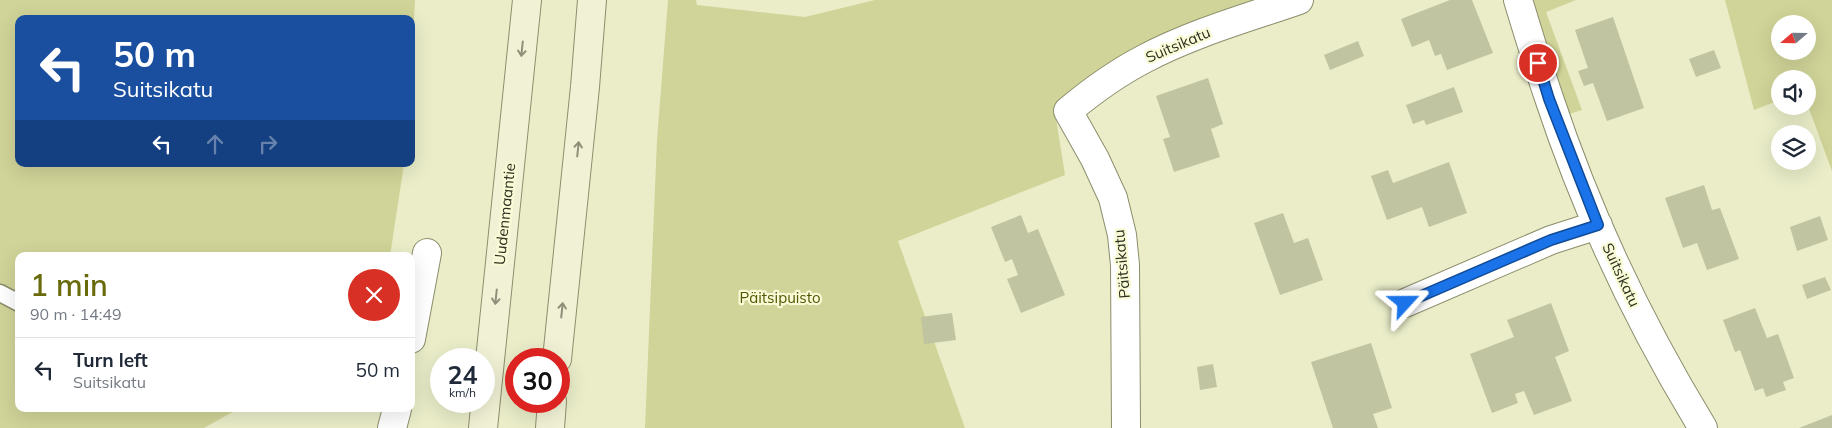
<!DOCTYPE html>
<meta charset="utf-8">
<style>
body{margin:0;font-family:Mulish,sans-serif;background:#f6f6f7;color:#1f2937;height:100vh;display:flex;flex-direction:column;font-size:19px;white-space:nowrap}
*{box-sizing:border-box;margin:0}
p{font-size:16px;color:#747a83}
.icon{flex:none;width:28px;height:28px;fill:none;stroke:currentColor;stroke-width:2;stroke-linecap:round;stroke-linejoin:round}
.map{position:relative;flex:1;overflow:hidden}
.panel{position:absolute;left:15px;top:252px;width:400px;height:160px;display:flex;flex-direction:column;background:#fff;border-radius:10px;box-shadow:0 5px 20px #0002}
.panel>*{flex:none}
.banner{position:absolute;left:15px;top:15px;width:400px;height:152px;border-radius:10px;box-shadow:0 5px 20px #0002;background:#1a4fa0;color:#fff;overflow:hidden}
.needle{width:32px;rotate:250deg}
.controls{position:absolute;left:1771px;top:15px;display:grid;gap:10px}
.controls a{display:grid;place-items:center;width:45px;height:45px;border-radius:50%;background:#fff;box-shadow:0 5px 20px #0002;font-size:25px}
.speed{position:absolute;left:430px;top:348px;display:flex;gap:10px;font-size:25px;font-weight:700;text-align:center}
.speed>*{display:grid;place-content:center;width:65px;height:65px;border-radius:50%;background:#fff;box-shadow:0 5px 20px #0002;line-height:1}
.speed small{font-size:12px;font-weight:400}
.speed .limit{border:8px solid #d22;background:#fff;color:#111}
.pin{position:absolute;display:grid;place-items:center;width:42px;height:42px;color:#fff;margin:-21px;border:2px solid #fff;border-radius:50%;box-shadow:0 1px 5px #0007}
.me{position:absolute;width:55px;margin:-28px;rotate:66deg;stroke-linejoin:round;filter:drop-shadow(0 0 4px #0008)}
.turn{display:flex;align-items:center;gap:18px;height:105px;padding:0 15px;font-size:22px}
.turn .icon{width:65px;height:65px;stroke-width:2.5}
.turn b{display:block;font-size:35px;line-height:42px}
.lanes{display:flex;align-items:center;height:48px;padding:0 15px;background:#0003;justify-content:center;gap:25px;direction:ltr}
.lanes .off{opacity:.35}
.round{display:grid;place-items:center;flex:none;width:52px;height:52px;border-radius:26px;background:#f6f6f7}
.head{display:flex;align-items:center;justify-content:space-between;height:85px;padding:0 15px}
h1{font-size:30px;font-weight:600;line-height:38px;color:#696b0b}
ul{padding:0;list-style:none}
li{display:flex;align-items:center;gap:15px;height:65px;padding:0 15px;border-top:1px solid #e0e1e3}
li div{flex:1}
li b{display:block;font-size:19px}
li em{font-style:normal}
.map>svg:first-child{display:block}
.green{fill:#d0d498;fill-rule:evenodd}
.building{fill:#c1c4a0}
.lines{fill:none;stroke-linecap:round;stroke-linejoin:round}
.service-casing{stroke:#8c8e6c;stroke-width:19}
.minor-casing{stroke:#8c8e6c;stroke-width:30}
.secondary-casing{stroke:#8c8e6c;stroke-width:30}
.service{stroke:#fff;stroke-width:16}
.minor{stroke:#fff;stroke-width:28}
.secondary{stroke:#f1f2d5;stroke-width:28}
.oneway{stroke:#8f907a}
.route-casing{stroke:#114b97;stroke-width:12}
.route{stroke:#1a73e8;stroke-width:9}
.labels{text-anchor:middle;stroke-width:4.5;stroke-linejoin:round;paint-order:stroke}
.street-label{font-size:15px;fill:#2d2e20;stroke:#f8fbd5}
.park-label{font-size:15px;fill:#555603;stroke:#f8fbd5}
</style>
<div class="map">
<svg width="1832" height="428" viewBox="0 0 1832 428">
<rect width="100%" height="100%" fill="#eaedc8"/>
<path class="green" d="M0,0H415L411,76V19H19V164H404L390,256H19V409H238L204,428H0Z
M668,0H696L697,5L805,17L875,0H1272L1081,83L1054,106L1065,175L898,241L965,428H645L657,140Z
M1526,0H1576L1546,12L1582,110L1566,115Z
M1725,0H1832V171L1808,106V79H1780V100L1754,110ZM1780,24H1808V51H1780Z"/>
<path class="building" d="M1450,0H1472L1493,53L1447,70L1441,54L1435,56L1429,40L1412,47L1401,19Z
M1613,17L1644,108L1607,121L1593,83L1584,86L1578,71L1588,68L1575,30Z
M1358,41L1364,56L1330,70L1324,55Z
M1714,50L1721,68L1696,77L1689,59Z
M1208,78L1223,124L1211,129L1220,157L1174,172L1163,139L1170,137L1156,96Z
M1454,87L1463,112L1426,125L1424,120L1413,124L1406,105Z
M1449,162L1467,213L1429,227L1422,207L1387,220L1371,176L1388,170L1393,183Z
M1704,185L1712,210L1720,208L1739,259L1707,270L1697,243L1683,248L1665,198Z
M1283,213L1294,243L1308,238L1323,280L1280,295L1254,223Z
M1021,215L1028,233L1038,229L1065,295L1021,313L1007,279L1018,275L1012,259L1005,262L991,227Z
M1820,216L1828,240L1797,251L1790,227Z
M1825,277L1831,290L1807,299L1802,285Z
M1551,303L1569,351L1555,357L1572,401L1534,415L1524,391L1515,394L1518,403L1492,413L1470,354L1514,337L1507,320Z
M1755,308L1767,338L1778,334L1794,378L1783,382L1786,390L1766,397L1763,388L1755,391L1740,350L1735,352L1723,320Z
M952,313L956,340L924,344L921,317Z
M1371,343L1392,408L1373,414L1378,428H1333L1311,362Z
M1213,364L1217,387L1200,390L1197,367Z
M1832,415V428H1799Z"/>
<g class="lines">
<defs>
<path id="service" d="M0,293L19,303"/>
<path id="minor" d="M1518,0C1528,33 1538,66 1549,98C1587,213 1640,325 1703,428
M1405,303L1551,240L1598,225
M411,339L427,253
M392,428L397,409
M1126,428L1125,265L1122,235L1113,198L1095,159L1068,111C1092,91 1117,73 1144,59C1193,33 1247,18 1299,0"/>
<path id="secondary" d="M557,359L585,87L592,0
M483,428L527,0
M550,428L552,401"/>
</defs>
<use href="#service" class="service-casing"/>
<use href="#minor" class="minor-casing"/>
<use href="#secondary" class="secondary-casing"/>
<use href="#service" class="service"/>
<use href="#minor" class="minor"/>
<use href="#secondary" class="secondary"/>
</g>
<defs><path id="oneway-shaft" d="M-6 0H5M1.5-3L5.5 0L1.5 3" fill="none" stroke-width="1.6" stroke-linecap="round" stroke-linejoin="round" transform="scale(1.25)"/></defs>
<g class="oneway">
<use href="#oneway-shaft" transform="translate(522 49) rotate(96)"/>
<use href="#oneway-shaft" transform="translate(578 149) rotate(-84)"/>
<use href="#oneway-shaft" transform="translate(496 297) rotate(96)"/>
<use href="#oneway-shaft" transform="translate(562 310) rotate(-84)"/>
</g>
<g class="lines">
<defs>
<path id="route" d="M1405,303L1551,240L1598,225L1549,99L1538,63"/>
</defs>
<use href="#route" class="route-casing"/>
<use href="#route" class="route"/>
</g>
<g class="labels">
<g class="street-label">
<text transform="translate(1178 45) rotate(-23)" y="5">Suitsikatu</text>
<text transform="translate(505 214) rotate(-84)" y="5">Uudenmaantie</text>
<text transform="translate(1122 264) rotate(-95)" y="5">Päitsikatu</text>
<text transform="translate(1621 275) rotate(65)" y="5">Suitsikatu</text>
</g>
<g class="park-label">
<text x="780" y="303">Päitsipuisto</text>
</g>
</g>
</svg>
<div class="controls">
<a><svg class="needle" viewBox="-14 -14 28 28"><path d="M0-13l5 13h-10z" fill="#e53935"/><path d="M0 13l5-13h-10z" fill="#747a83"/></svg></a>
<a><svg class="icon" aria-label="sound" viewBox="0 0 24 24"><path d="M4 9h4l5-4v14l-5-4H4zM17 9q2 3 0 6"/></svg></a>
<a><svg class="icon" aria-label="layers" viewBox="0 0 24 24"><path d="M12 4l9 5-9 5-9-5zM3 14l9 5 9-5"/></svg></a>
</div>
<div class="speed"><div>24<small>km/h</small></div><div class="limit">30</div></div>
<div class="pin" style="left:1538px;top:63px;background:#d93025"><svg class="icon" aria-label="arrive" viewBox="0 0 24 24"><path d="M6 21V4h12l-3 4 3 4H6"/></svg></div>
<svg class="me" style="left:1405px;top:303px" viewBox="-20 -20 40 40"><path d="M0-17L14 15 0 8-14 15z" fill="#1a73e8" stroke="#fff" stroke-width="4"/></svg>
<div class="banner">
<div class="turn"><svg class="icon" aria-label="left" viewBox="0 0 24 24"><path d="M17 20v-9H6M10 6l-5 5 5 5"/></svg><div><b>50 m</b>Suitsikatu</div></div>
<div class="lanes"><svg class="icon" aria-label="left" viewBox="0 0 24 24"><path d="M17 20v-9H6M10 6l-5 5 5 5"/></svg><svg class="icon off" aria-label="ahead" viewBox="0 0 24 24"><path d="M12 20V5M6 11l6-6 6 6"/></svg><svg class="icon off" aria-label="right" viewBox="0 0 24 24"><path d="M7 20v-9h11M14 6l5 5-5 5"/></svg></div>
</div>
<section class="panel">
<div class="head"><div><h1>1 min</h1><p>90 m · 14:49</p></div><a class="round" style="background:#d93025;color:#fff"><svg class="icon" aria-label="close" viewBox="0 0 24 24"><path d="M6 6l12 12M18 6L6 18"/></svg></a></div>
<ul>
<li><svg class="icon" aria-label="left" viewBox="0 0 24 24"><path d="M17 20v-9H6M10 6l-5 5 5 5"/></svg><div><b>Turn left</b><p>Suitsikatu</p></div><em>50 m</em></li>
</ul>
</section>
</div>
